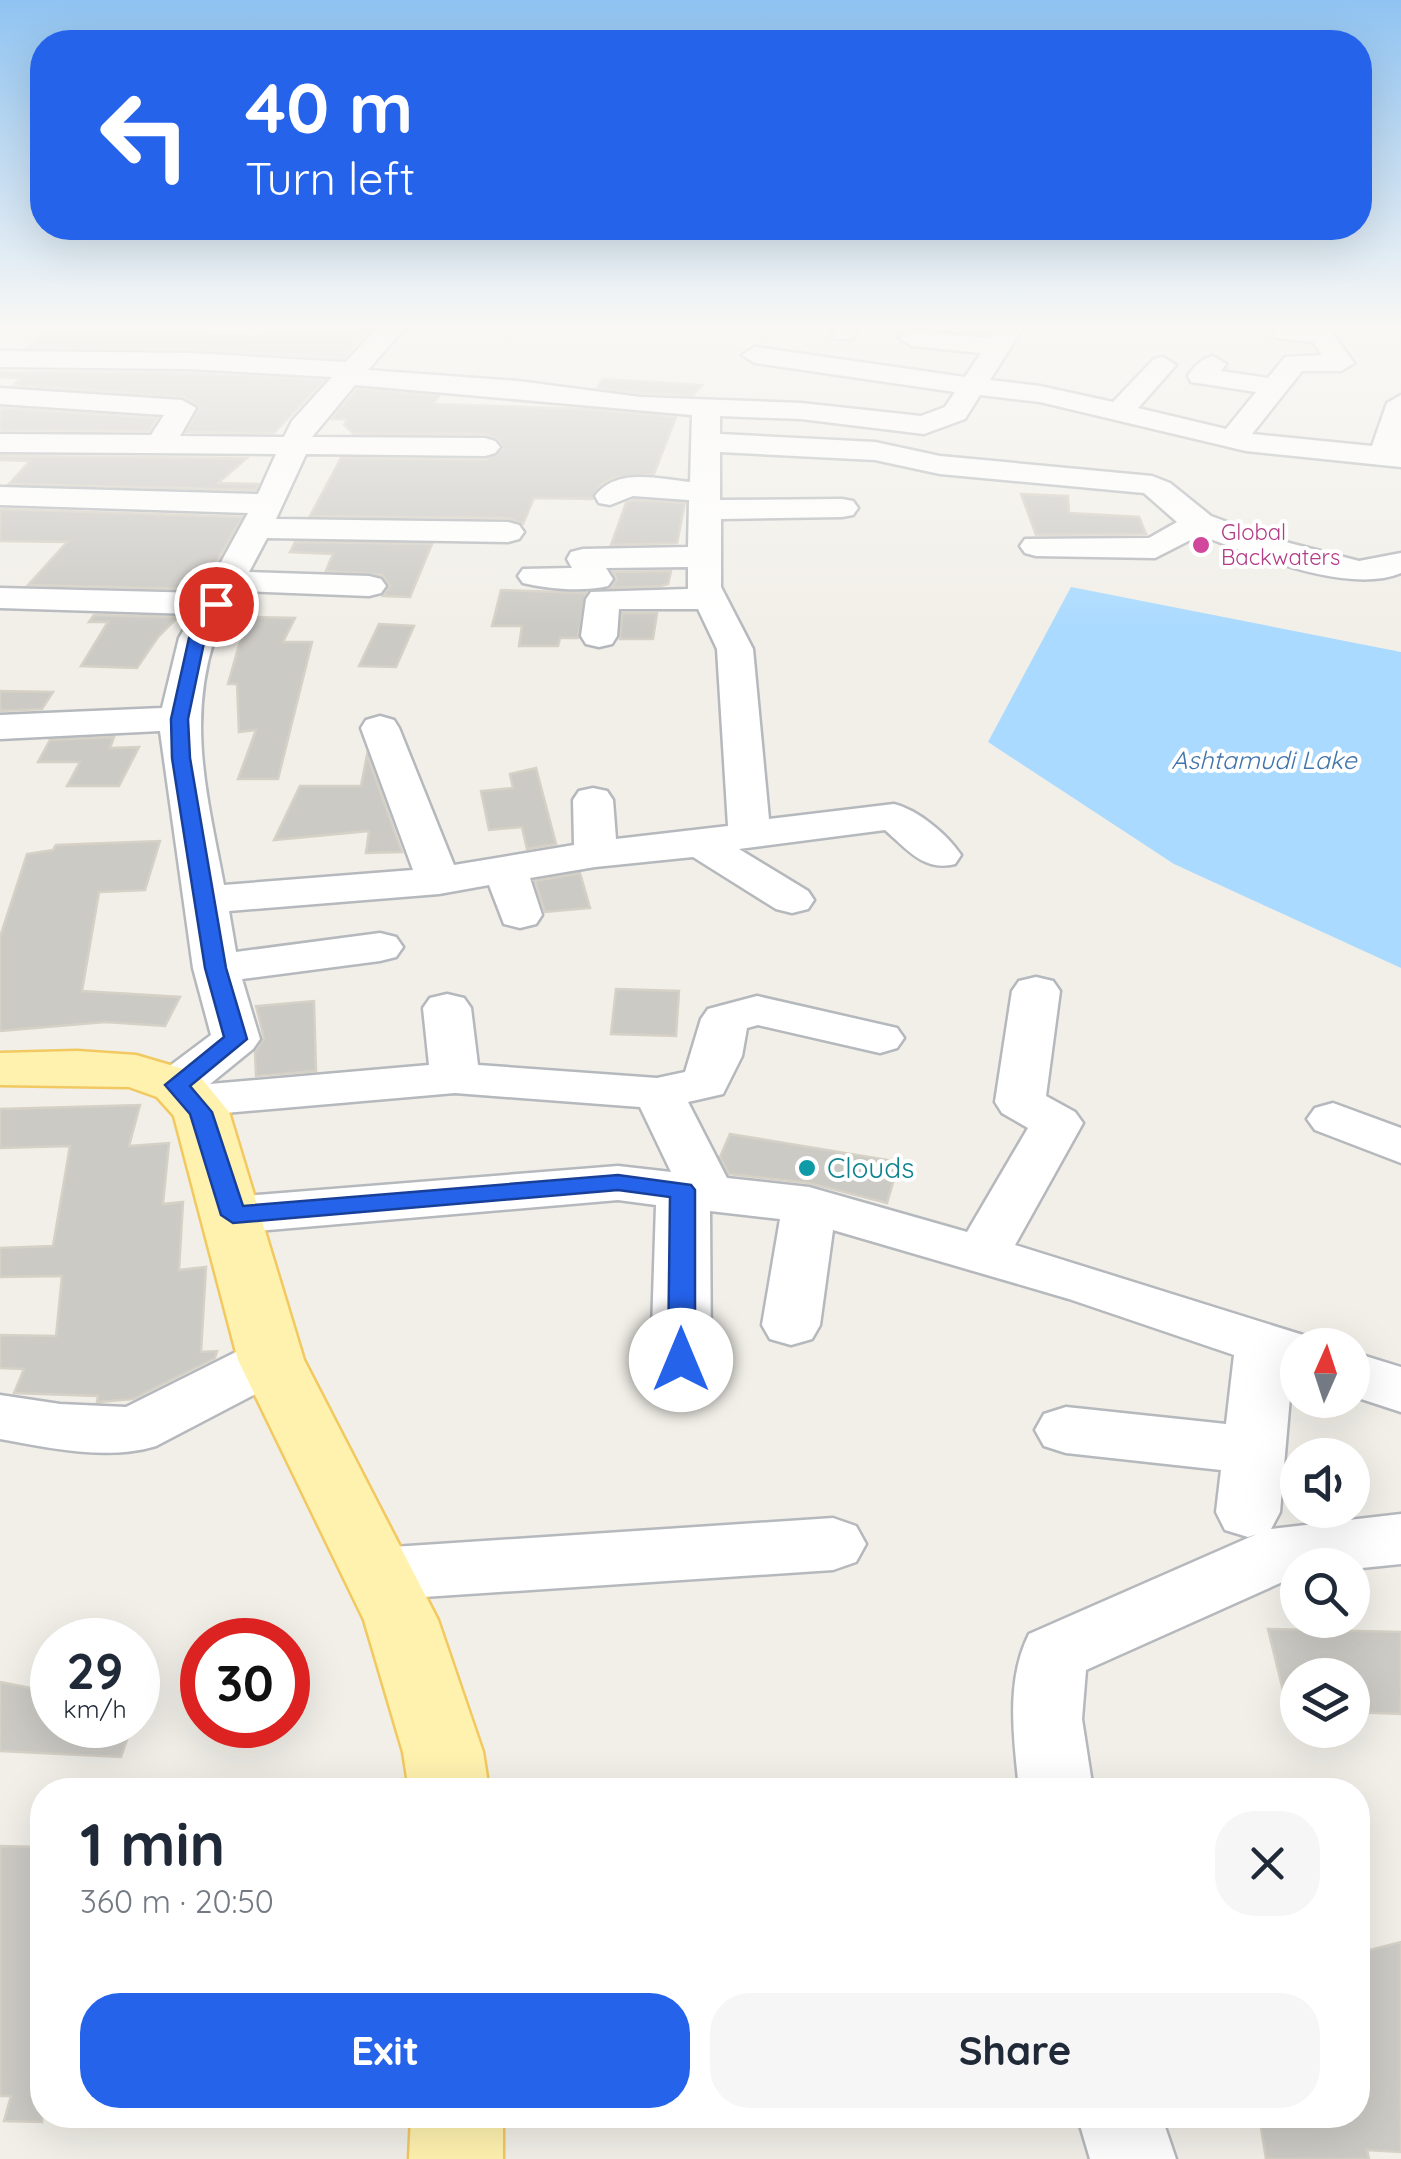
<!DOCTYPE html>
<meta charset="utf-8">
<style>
body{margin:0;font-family:Quicksand,sans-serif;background:#f6f6f7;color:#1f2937;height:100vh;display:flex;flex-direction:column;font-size:38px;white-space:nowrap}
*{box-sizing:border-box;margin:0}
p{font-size:32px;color:#747a83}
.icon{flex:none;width:55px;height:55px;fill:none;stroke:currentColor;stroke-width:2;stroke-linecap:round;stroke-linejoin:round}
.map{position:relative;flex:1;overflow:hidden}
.side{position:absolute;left:30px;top:1778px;width:1340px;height:350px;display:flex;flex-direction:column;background:#fff;border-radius:40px;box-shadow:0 10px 40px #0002}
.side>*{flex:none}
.guide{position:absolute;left:30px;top:30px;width:1342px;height:210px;border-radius:40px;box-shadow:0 10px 40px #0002;background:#2563eb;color:#fff;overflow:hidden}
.needle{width:65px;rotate:3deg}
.controls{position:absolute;left:1280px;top:1328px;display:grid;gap:20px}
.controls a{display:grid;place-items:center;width:90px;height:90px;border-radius:50%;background:#fff;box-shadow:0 10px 40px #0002;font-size:50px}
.speed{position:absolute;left:30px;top:1618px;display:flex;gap:20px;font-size:50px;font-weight:700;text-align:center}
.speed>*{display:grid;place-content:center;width:130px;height:130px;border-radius:50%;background:#fff;box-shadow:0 10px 40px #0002;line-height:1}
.speed small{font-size:25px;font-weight:400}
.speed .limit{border:15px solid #d22;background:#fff;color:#111}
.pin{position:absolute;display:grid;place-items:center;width:85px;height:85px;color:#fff;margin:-42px;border:5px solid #fff;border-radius:50%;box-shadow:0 2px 10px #0007}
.me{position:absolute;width:110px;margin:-55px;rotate:0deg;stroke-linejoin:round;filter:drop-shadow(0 0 8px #0008)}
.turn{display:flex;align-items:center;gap:35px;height:210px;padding:0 50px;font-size:45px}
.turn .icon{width:130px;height:130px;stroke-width:2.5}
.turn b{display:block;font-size:70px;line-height:85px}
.round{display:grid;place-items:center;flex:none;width:105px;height:105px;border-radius:40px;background:#f6f6f7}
.overview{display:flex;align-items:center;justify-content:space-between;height:170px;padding:0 50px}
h1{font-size:60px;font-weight:700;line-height:75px}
.action{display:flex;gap:20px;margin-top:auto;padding:20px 50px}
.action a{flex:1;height:115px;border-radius:40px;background:#2563eb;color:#fff;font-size:40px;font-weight:700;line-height:115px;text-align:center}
.action a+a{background:#f6f6f7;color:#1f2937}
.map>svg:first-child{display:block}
.water{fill:#aadaff}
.building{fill:#cccac5;stroke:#d6d1c6;stroke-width:2.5}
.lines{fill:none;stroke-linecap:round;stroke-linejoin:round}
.minor-casing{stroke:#b5b8bc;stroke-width:5}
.major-casing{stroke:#f2c960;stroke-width:5}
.minor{fill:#fff;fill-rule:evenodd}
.major{fill:#fff2af;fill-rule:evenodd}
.route{fill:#2563eb;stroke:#184099;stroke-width:2.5}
.hotel-dot{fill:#d1479c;stroke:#fff;stroke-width:4}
.culture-dot{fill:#0f9aa8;stroke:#fff;stroke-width:4}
.labels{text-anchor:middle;stroke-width:8;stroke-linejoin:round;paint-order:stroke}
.far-hotel-label{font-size:22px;fill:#b23c85;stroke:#fff;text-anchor:start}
.far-water-label{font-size:25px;font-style:italic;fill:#4174aa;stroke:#fff}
.culture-label{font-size:28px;fill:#0d838f;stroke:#fff;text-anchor:start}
</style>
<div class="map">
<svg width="1401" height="2159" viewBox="0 0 1401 2159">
<rect width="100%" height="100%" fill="#f1efe8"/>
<path class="water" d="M1071,587L1401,652V968L1174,864L988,742Z"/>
<path class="building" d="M52,326H142L137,333L262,336L270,326L370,327L344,358L191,349L27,348Z
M0,372L191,373L324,380L274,433L186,432L200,407L184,397L14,385L21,378L0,377Z
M603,379L702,385L693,395L640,393L597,388Z
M357,389L439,396L433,404L582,409L676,417L654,474L613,478L601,484L592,499L534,498L523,524L508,518L310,516L341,458L485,460L503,449L498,439L485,434H354L344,425L347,419H332Z
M0,408L157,418L149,431L0,430Z
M0,456L247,458L218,483L258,484L256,490L9,484L30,461L0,460Z
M1021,494L1068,496L1069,513L1139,517L1146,534L1036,535Z
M634,500L685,503L677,543L611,545L626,503Z
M0,509L242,517L214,566H208L194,589L28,585L67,542L0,541Z
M295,542L432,544L410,597L383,596L390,586L382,575L326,571L333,554L290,552Z
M671,571L668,584L660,586L611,588L617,579L613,572Z
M501,590L586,593L578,638H560L558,646H519L522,626H492Z
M622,613H657L653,639H620Z
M94,615L178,617L158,637L137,668L81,666L108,622H89Z
M254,617L295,618L283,642H312L278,779H238L256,730L239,732L237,684H228L239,645Z
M379,624L414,626L396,667L359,666Z
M0,691L53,692L42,709L0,711Z
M114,737L110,748L139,747L119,786H67L80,762H38L50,740Z
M367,755L402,852L366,853L369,831L274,840L300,786H361Z
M536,768L556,844L527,849L522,827L489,830L481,791L513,788L510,774Z
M160,841L145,890L99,892L82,991L180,997L165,1026L105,1022L0,1031V937L27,854L53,850L56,845Z
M580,873L590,908L545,912L535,881Z
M616,989L679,991L676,1036L611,1034Z
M314,1001L316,1071L256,1076L255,1052L264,1038L256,1006Z
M140,1105L129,1146L169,1143L163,1204L183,1202L179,1270L206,1267L201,1352L217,1351L215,1358L133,1399L97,1402L98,1396L14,1393L24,1369L0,1368V1335L56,1336L62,1276L0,1277V1248L53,1246L70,1146L0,1148V1109Z
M730,1134L899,1162L887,1203L809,1183L729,1174L720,1157Z
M1268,1629L1401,1632V1714L1352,1712V1675H1298V1711H1288Z
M0,1682L52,1692V1725H132L121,1757L0,1751Z
M0,1846L42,1847V2122L4,2121L11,2096H0Z
M1401,1942V2152L1367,2150L1369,2159H1266L1259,2115H1358V1953Z"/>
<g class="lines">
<defs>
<path id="minor" d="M379,326H406L368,370L518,381L640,397L801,403L921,416L945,407L955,392L755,363L742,355L755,347L965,377L981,353L912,346L899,338L912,330L990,338L998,326H1024L990,380L1040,386L1113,402L1154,359L1163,357L1176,365L1138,408L1226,429L1256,392L1191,382L1188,376C1194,366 1201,359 1213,356L1226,364L1221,371L1268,378L1285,357L1322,355L1313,342L1276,338L1272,326L1330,330L1354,363L1341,371H1302L1252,434L1372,446L1387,403L1401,395V467L1246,451L1040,402L980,395L965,419L924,434L801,419L720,416V434L875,442L940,456L1152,476L1170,483L1211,516L1270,538L1359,561L1401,553V573C1348,595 1253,555 1200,535L1155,558L1036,556L1025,553L1020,546L1025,539L1149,538L1177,522L1144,493L940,474L875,460L720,452V500L842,499L853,501L858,508L853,515L842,517L721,519V587L753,649L769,819L894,804C918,810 947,834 961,855L955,864C924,872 907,849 885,830L739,849L808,891L814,900L808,909L792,913L776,909L693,857L595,867L530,878L542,915L536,924L520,928L504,924L489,885L439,894L229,911L236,952L380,933L396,937L403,947L396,957L380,961L242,979L260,1039L253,1049L210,1084L429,1065L423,1008L430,998L447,994L464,998L471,1008L478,1065L657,1078L685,1072L701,1019L708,1009L757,996L897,1028L904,1038L897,1048L880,1053L758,1025L747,1028L742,1056L723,1094L688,1102L727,1178L809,1187L967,1232L1028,1128L1002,1113L995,1102L1012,991L1019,981L1036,977L1053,981L1060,991L1046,1096L1075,1112L1083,1123L1015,1245L1319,1340L1322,1345H1298V1376L1292,1374L1280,1512L1271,1529L1401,1514V1564L1352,1569V1565H1298V1575L1086,1670L1082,1719L1093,1790H1019C1014,1738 1005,1682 1029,1634L1257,1534L1248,1537L1225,1530L1216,1512L1221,1470L1066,1453L1044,1446L1035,1430L1044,1414L1066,1407L1226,1424L1234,1355L1069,1299L833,1230L820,1325L812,1339L791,1345L770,1339L762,1325L780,1219L710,1211L711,1360L702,1375L681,1381L660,1375L651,1360L656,1205L618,1200L233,1233L214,1228L206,1215L214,1202L233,1197L618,1166L671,1172L640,1107L455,1093L191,1116L173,1112L166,1101L168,1098L159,1096L152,1085L159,1074L211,1035L193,968L160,731L0,739V715L162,708L179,638L193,614L0,608V588L204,593L248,513L0,505V487L258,494L276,454L0,452V434L151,435L164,415L0,404V388L182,400L196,408L180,436L284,437L292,421L332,377L191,369L0,367V351L191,353L346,362ZM355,385L692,415L690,482C659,479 616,467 595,496L599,503L610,505L633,496L689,500L688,547L583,549L571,552L567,559L572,568L523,569L518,576L523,583C548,589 583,592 608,586L613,579L606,568L688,567V589L591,592L586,599L581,636L586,644L599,647L612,644L617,636L619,609H698L717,649L728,826L616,839L613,800L607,791L593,788L579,791L573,800L574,845L454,865L399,728L394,720L380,716L366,720L361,728L413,870L224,885C208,800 187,725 214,640C220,623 231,607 239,591L369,596L381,593L386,586L381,579L369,576L249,572L267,538L508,542L519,539L524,532L519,525L508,522L276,519L306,454L485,456L495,453L500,447L495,441L485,438L312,437Z
M831,326H857L853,339H835Z
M1333,1103L1401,1128V1163L1315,1130L1307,1119L1315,1108Z
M271,1339L292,1345L301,1360L292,1375L156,1446C107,1461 50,1448 0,1439V1395L60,1404L126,1407L250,1345Z
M1352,1352L1401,1367V1412L1352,1396Z
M833,1518L856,1526L866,1544L856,1562L833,1570L378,1600L355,1593L345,1574L355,1555L378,1548Z
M1077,2115H1161L1176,2159H1090Z"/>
<path id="major" d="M77,1051L136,1055L197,1073L229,1112L304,1360L438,1620L483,1752L489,1790H409L403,1752L364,1620L238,1360L174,1116L157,1097L129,1087L0,1085V1053Z
M411,2115H503V2159H409Z"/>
</defs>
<use href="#minor" class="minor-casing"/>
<use href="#major" class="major-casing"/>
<use href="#minor" class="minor"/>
<use href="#major" class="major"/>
</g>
<linearGradient id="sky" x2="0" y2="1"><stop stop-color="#8fc3f1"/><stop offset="0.52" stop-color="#f9f8f5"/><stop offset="1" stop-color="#f9f8f5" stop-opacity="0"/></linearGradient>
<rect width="1401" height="628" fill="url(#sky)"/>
<path class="route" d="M211,601L224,604L205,638L188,719L190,758L226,968L247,1039L190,1086L212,1112L243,1206L618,1175L691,1185L695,1190V1360L691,1367H672L668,1360L670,1197L618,1190L233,1223L221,1215L190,1114L165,1085L224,1037L205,968L172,758L171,719L189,638Z"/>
<circle class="hotel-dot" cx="1201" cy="545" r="10"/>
<circle class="culture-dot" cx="807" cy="1168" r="10"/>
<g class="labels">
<g class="far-hotel-label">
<text x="1221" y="540">Global<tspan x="1221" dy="25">Backwaters</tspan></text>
</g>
<g class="far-water-label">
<text x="1264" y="769">Ashtamudi Lake</text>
</g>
<g class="culture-label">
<text x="827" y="1178">Clouds</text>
</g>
</g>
</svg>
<div class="controls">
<a><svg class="needle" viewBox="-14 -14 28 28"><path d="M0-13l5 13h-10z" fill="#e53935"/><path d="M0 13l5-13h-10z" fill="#747a83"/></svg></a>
<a><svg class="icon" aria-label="sound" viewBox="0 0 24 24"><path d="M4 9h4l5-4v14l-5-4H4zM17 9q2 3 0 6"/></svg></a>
<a><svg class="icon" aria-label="search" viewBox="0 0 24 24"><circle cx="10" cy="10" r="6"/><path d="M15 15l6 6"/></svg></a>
<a><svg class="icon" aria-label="layers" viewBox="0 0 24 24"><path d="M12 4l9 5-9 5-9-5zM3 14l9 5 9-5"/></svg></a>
</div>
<div class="speed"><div>29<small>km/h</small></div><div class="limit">30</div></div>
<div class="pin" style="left:216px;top:604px;background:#d93025"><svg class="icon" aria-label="arrive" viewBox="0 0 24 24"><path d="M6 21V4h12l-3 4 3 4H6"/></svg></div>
<svg class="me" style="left:681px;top:1360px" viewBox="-20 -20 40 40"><circle r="19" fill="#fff"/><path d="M0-13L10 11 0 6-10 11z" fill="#2563eb"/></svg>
<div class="guide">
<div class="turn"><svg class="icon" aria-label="left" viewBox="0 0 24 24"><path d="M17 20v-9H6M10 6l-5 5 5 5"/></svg><div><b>40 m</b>Turn left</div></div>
</div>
<section class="side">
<div class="overview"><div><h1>1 min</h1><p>360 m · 20:50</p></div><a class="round"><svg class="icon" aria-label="close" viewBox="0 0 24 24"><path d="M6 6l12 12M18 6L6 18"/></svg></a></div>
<div class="action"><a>Exit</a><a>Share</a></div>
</section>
</div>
